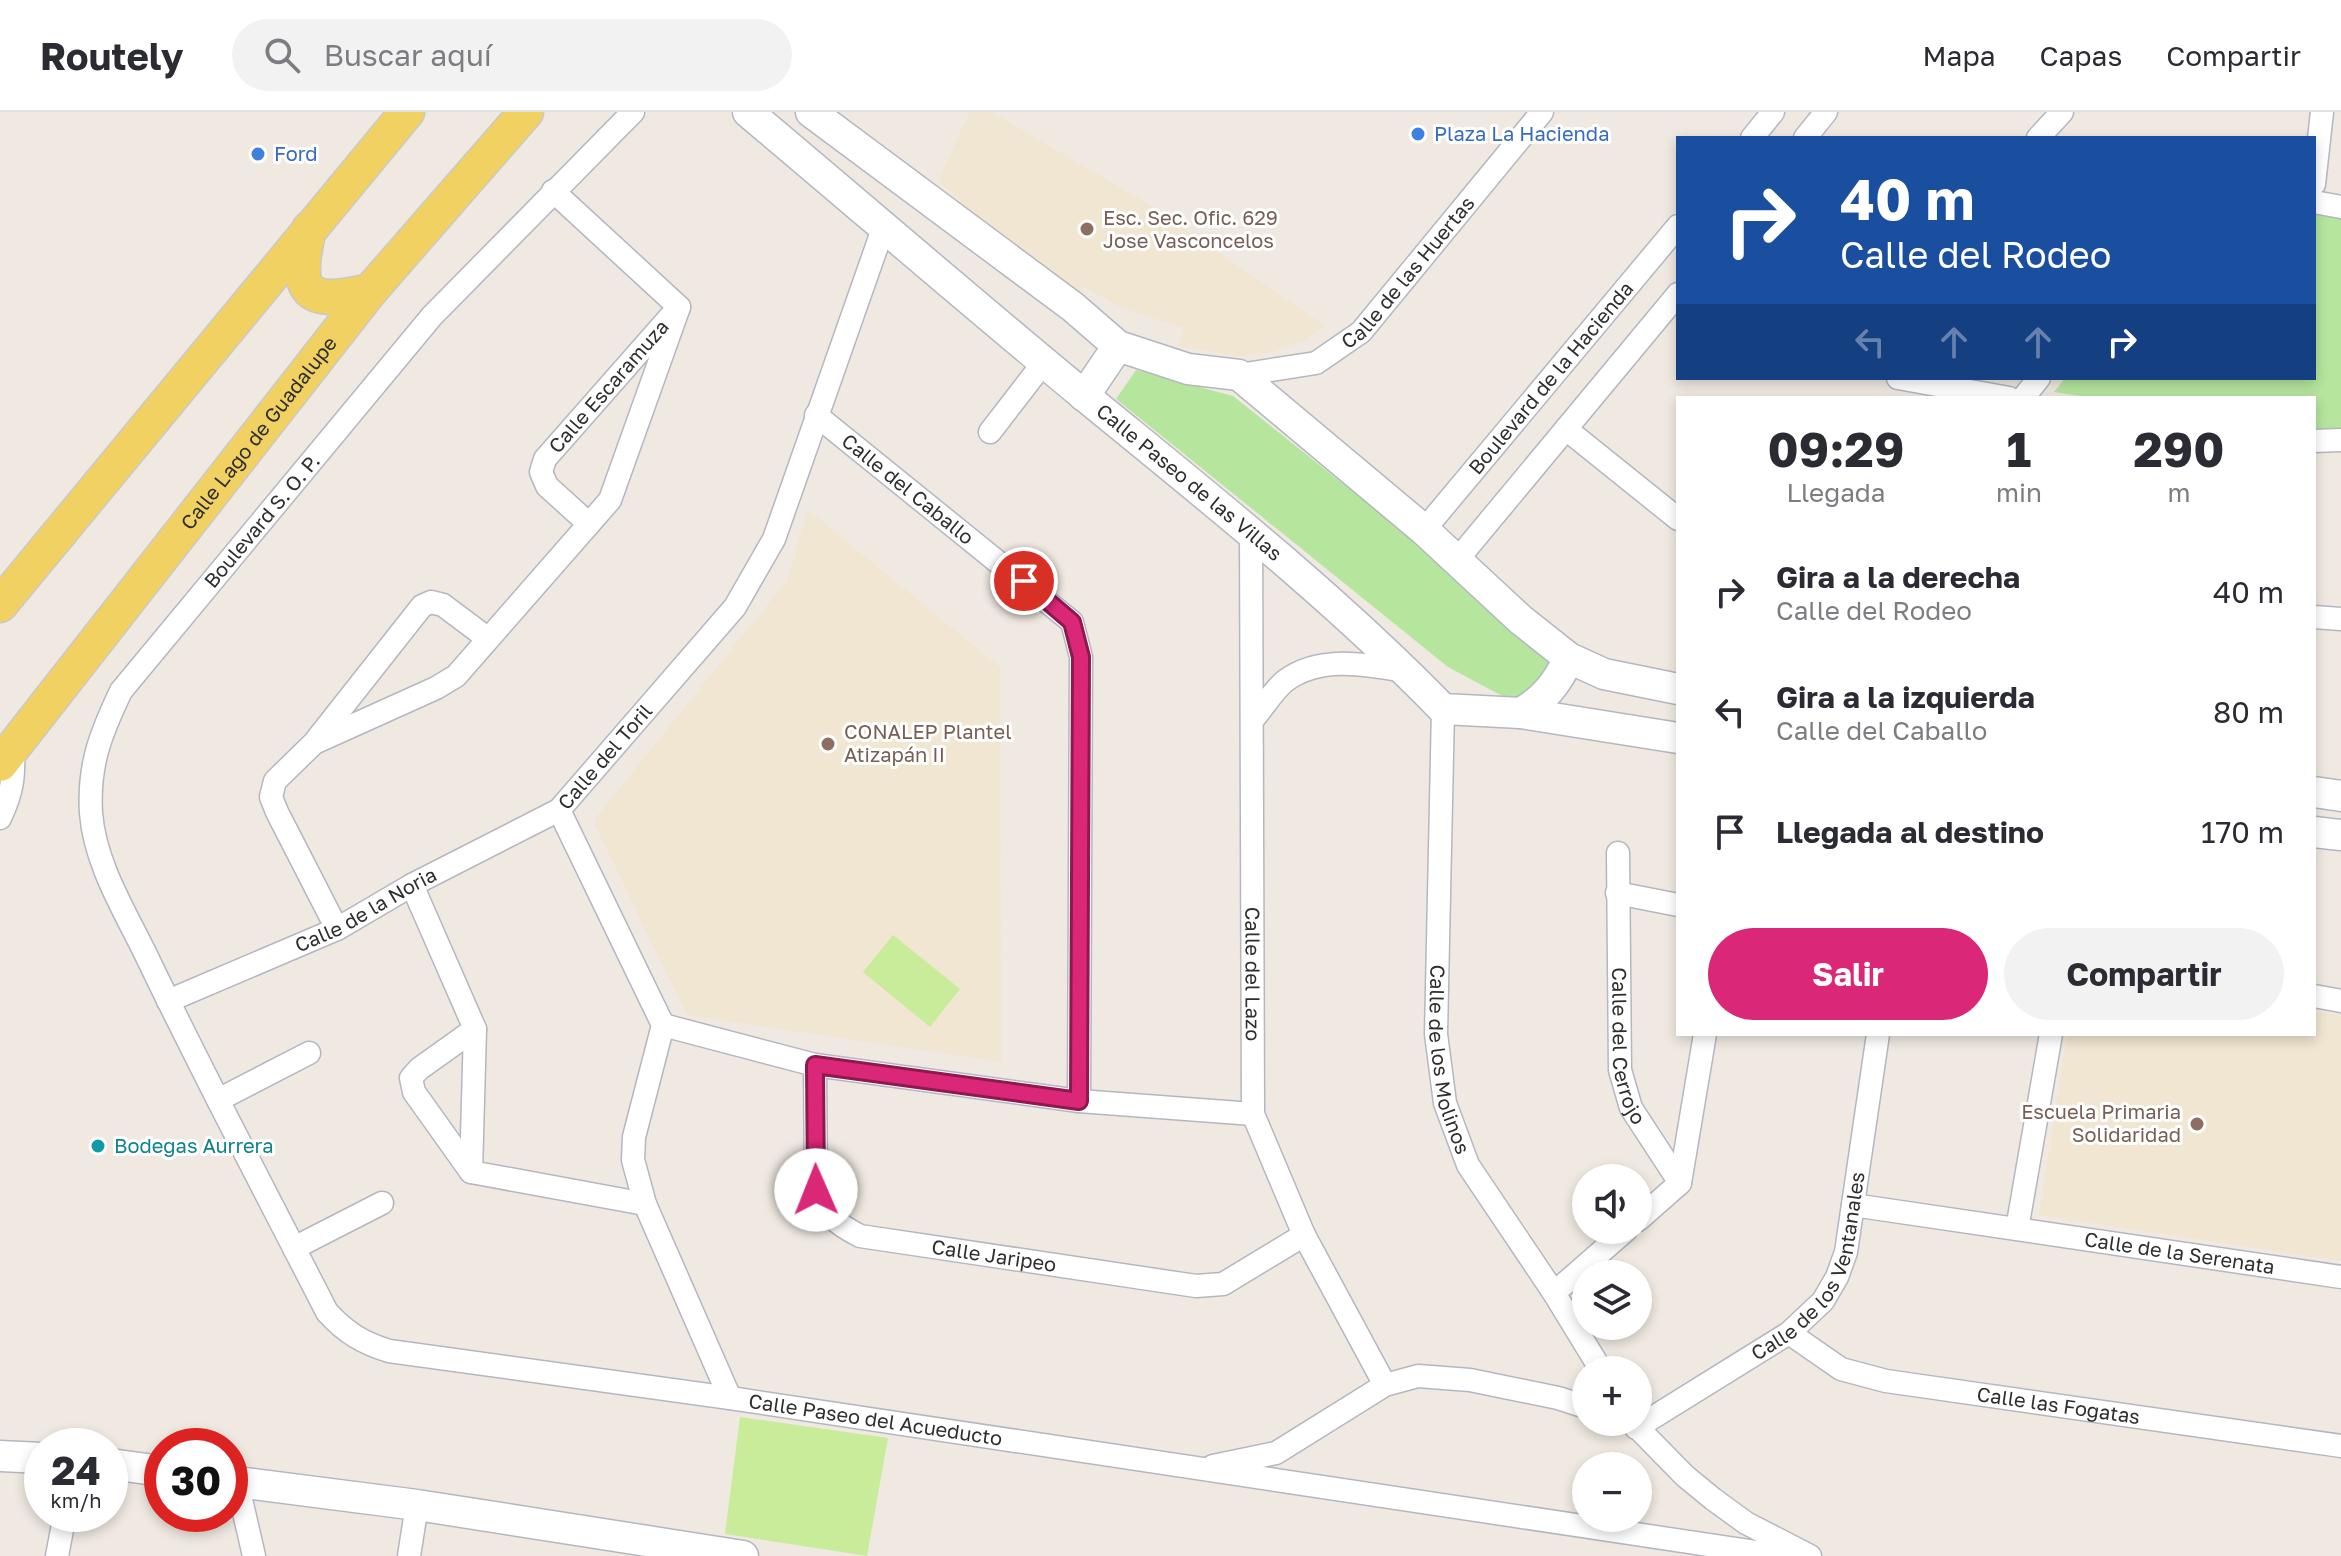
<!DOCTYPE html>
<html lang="es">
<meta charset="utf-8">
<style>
body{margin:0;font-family:"Golos Text",sans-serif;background:#f2f2f3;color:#2b2b33;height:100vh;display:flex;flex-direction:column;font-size:30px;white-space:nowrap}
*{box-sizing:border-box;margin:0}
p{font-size:26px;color:#7c7c81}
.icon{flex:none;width:44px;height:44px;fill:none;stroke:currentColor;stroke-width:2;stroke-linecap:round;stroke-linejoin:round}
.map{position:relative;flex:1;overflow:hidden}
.details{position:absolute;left:1676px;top:284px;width:640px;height:640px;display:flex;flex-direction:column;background:#fff;border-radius:0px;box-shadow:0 4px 12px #0003}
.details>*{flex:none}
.top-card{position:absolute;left:1676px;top:24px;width:640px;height:244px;border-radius:0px;box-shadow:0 4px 12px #0003;background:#1a4fa0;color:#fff;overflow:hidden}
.controls{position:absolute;left:1572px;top:1052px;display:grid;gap:16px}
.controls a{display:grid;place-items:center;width:80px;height:80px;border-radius:50%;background:#fff;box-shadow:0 4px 12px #0003;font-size:40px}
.speed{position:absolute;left:24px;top:1316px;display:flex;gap:16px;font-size:40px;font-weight:700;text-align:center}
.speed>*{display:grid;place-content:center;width:104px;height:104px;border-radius:50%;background:#fff;box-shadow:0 4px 12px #0003;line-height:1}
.speed small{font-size:20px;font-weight:400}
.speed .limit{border:12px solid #d22;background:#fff;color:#111}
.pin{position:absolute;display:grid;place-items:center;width:68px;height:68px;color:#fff;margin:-34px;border:4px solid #fff;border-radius:50%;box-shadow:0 2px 8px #0007}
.me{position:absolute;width:88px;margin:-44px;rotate:359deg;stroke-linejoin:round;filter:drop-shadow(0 0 6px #0008)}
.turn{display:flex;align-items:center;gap:28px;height:168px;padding:0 32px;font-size:36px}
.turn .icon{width:104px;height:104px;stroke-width:2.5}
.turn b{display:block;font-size:56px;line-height:68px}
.lanes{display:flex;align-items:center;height:76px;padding:0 32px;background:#0003;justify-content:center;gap:40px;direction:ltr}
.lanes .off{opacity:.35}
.eta{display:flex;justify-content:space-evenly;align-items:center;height:136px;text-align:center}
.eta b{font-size:48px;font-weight:700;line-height:56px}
.action{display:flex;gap:16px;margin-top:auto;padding:16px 32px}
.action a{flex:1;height:92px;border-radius:48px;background:#db2777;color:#fff;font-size:32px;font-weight:700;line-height:92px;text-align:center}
.action a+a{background:#f2f2f3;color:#2b2b33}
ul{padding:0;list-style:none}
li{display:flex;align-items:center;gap:24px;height:120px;padding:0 32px}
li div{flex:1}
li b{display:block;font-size:30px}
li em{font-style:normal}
header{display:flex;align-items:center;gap:48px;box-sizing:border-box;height:112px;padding:0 40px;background:#fff;border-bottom:2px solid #e1e1e2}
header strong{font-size:38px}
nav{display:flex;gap:44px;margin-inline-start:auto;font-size:28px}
.search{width:560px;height:72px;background:#f2f2f3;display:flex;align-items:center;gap:20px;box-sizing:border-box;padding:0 28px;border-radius:44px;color:#7c7c81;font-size:30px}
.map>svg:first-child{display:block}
.education{fill:#f0e6d1}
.green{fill:#b6e59e}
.pitch{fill:#c9ec9a}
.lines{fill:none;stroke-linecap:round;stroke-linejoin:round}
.street-casing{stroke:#b4b7c1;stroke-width:25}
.secondary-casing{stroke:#b4b7c1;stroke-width:33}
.primary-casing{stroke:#c9c9c9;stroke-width:37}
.street{stroke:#fff;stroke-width:22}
.secondary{stroke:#fff;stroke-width:30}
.primary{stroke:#f2d163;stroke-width:34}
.route-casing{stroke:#8e194d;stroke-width:20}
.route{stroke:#db2777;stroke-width:14}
.shop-dot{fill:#3f7fe0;stroke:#fff;stroke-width:3}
.education-dot{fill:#8d6e63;stroke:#fff;stroke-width:3}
.culture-dot{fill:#0f9aa8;stroke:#fff;stroke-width:3}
.labels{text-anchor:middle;stroke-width:6;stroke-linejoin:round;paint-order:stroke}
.shop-label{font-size:20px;fill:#366cbe;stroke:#fff;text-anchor:start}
.education-label{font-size:20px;fill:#785e54;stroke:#fff;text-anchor:start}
.street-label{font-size:20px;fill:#2e2e2e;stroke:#fff}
.culture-label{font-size:20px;fill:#0d838f;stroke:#fff;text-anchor:start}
</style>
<header>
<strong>Routely</strong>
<div class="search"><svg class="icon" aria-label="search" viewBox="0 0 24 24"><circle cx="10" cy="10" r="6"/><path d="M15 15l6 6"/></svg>Buscar aquí</div>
<nav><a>Mapa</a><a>Capas</a><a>Compartir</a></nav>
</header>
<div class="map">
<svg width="2341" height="1444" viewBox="0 0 2341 1444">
<rect width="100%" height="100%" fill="#efe9e1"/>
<path class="education" d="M970,0H992L1150,93L1325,214L1304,228L1269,241L1238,244L1178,234L1184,216L1122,196L1086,176L1079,181L1007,134L938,68Z
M808,398L1000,555L1001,950L687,903L593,709L786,470Z
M2314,899L2341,904V1149L2039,1103L2067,922H2314Z"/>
<path class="green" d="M2314,102L2341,105V321L2314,318V286H2095L2054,280L2065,266H2314Z
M1136,258L1233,284L1396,414L1554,552L1531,585L1508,587L1448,555L1116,287Z"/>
<path class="pitch" d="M893,823L960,877L930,915L863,860Z
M740,1305L888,1326L867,1444L725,1422Z"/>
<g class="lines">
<defs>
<g id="street">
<path id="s1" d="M633,0L432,204L121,579C101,621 88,653 91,701C95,753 126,801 148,847C205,966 267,1083 327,1200C346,1221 363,1231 389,1239L730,1286L1782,1444"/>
<path d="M1752,26L1773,0"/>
<path d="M1805,26L1826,0"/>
<path d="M2038,26L2062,0"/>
<path d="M2314,72L2322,0"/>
<path d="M553,79L679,195"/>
<path d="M2314,90L2341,95"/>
<path id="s2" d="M1239,263L1316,251L1361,220L1542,0"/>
<path d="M1898,266L2009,286"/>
<path d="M2023,286L2039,266"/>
<path id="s3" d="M816,303L1072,510L1081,545L1079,989"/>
<path d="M1566,317L1678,407"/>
<path d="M990,320L1044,250"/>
<path d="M2314,329L2341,328"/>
<path id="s4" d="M589,412L547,374L541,360L545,347L670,205"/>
<path id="s5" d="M1251,418L1253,1002L1304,1123L1385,1273"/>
<path id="s6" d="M1424,418L1678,114"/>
<path d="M1457,448L1678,182"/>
<path d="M2314,505L2341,507"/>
<path id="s7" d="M1443,597L1436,922L1445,991L1468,1053L1554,1181L1601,1258"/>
<path d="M1253,607C1263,596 1273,579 1285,569C1319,543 1366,552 1405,559"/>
<path d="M317,627L422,494L431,490L443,493L487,526"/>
<path d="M559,698L663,913L634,1025L633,1048L645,1092L730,1286"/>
<path d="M0,706C13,679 14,664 13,635"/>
<path id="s8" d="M1618,741L1620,958L1631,996L1680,1071"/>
<path d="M412,773L475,917L471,1060"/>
<path d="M1617,781L1678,793"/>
<path d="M337,817L277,700L271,685L275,669L314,631L436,576L456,564L610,388L679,195"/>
<path d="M2314,884L2341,889"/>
<path id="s9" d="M168,889L337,817L412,773L559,698L735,495L774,427L884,114"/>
<path d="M663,913L815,953L1079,989L1253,1002"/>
<path d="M475,917L419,957L411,966L414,980L471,1060L645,1092"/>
<path id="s10" d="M815,953L816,1078C827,1104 835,1111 860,1124L1196,1174L1223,1172L1304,1123"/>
<path d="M218,988L309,941"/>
<path id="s11" d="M1853,1093L2341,1165"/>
<path d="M1638,1108L1680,1071L1705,922"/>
<path d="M2017,1117L2051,922"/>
<path d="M294,1136L382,1091"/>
<path d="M1554,1181L1626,1118"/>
<path id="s12" d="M1789,1221L1841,1257L1886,1269L2341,1334"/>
<path d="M1632,1310L1685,1364L1713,1387L1746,1411L1810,1444"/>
<path id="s13" d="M1636,1316L1789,1221L1823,1189L1837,1165L1846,1140L1878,922"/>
<path d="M1213,1354L1276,1341L1385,1273L1418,1264L1470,1268L1558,1286L1586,1295"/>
<path d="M237,1370L254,1444"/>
<path d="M57,1444L65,1402"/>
<path d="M409,1444L417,1393"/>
</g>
<g id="secondary">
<path id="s14" d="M748,0C861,95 973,192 1087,286C1209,386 1333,484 1443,597L1521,601L1678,626"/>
<path d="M811,0L1073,195L1118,234L1188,257L1239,263L1424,418L1521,508L1569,546L1604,562L1678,577"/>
<path d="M1084,284L1118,234"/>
<path d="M1521,601C1545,587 1557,571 1569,546"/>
<path d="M2314,680L2341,684"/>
<path d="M2314,720L2341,723"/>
<path d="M0,1344L42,1346"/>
<path d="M110,1352L162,1359"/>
<path d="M230,1369L417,1393L743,1444"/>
</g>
<g id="primary">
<path d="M309,117C294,180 304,195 370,179"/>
<path d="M0,493L407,0"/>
<path id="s15" d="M0,652L370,179L526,0"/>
</g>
</defs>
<use href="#street" class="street-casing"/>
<use href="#secondary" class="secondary-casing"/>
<use href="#primary" class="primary-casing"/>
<use href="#street" class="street"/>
<use href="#secondary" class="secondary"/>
<use href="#primary" class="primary"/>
</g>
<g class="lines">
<defs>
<path id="route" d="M816,1078L815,953L1079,989L1081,545L1072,510L1024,469"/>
</defs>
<use href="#route" class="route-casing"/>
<use href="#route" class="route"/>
</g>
<g class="shop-dot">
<circle cx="1418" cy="22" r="8"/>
<circle cx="258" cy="42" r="8"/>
</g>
<g class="education-dot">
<circle cx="1087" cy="117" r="8"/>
<circle cx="828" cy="632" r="8"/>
<circle cx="2197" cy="1012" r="8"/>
</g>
<circle class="culture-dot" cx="98" cy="1034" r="8"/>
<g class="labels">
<g class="shop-label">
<text x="1434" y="29">Plaza La Hacienda</text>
<text x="274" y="49">Ford</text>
</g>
<g class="education-label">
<text x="1103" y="113">Esc. Sec. Ofic. 629<tspan x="1103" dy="23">Jose Vasconcelos</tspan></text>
<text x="844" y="627">CONALEP Plantel<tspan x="844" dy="23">Atizapán II</tspan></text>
<text x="2181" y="1007" text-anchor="end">Escuela Primaria<tspan x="2181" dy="23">Solidaridad</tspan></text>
</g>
<g class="street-label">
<text dy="7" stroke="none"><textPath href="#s2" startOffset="208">Calle de las Huertas</textPath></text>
<text dy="7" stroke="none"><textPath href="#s6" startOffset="198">Boulevard de la Hacienda</textPath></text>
<text dy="7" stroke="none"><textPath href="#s4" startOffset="182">Calle Escaramuza</textPath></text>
<text dy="7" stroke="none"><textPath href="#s15" startOffset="420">Calle Lago de Guadalupe</textPath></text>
<text dy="7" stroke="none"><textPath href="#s14" startOffset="576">Calle Paseo de las Villas</textPath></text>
<text dy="7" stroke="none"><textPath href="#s3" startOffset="118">Calle del Caballo</textPath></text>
<text transform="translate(262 409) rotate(-50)" y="7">Boulevard S. O. P.</text>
<text dy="7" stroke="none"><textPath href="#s9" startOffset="506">Calle del Toril</textPath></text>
<text dy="7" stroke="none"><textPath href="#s9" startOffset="218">Calle de la Noria</textPath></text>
<text dy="7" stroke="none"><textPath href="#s5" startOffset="444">Calle del Lazo</textPath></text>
<text dy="7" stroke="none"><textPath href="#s8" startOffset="194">Calle del Cerrojo</textPath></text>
<text dy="7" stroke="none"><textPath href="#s7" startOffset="352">Calle de los Molinos</textPath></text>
<text dy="7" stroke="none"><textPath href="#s11" startOffset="330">Calle de la Serenata</textPath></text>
<text dy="7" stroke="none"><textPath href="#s10" startOffset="326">Calle Jaripeo</textPath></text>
<text dy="7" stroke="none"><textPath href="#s13" startOffset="250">Calle de los Ventanales</textPath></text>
<text dy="7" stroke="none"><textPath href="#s12" startOffset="284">Calle las Fogatas</textPath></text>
<text dy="7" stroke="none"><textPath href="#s1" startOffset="2020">Calle Paseo del Acueducto</textPath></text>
</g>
<g class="culture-label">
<text x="114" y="1041">Bodegas Aurrera</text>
</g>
</g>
</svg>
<div class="controls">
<a><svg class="icon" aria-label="sound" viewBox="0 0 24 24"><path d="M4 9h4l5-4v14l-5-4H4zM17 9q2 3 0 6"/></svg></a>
<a><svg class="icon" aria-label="layers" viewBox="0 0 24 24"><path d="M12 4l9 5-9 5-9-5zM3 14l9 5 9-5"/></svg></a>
<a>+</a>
<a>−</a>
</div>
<div class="speed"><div>24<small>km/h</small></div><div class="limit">30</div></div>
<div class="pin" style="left:1024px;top:469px;background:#d93025"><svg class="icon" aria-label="arrive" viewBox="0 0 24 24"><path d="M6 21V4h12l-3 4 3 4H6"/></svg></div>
<svg class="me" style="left:816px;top:1078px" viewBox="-20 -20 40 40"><circle r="19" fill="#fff"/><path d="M0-13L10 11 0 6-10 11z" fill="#db2777"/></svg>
<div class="top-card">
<div class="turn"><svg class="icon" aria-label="right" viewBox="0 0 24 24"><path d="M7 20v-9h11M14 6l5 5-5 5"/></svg><div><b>40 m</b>Calle del Rodeo</div></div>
<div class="lanes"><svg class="icon off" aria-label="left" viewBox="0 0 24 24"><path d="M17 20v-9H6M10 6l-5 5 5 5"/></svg><svg class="icon off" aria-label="ahead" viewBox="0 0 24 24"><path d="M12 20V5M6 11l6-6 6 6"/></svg><svg class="icon off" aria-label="ahead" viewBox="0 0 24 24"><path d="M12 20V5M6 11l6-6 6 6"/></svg><svg class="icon" aria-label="right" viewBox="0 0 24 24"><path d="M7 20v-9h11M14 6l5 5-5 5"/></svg></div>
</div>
<section class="details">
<div class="eta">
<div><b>09:29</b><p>Llegada</p></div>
<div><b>1</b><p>min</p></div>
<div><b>290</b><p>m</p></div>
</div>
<ul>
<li><svg class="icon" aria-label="right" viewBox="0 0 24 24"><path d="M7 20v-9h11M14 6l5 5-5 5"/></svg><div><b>Gira a la derecha</b><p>Calle del Rodeo</p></div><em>40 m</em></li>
<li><svg class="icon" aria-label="left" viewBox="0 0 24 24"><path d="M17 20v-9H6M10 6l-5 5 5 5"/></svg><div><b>Gira a la izquierda</b><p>Calle del Caballo</p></div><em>80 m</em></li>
<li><svg class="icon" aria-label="arrive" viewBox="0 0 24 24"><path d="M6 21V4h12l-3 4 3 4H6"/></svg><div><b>Llegada al destino</b></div><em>170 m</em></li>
</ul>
<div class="action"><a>Salir</a><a>Compartir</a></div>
</section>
</div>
